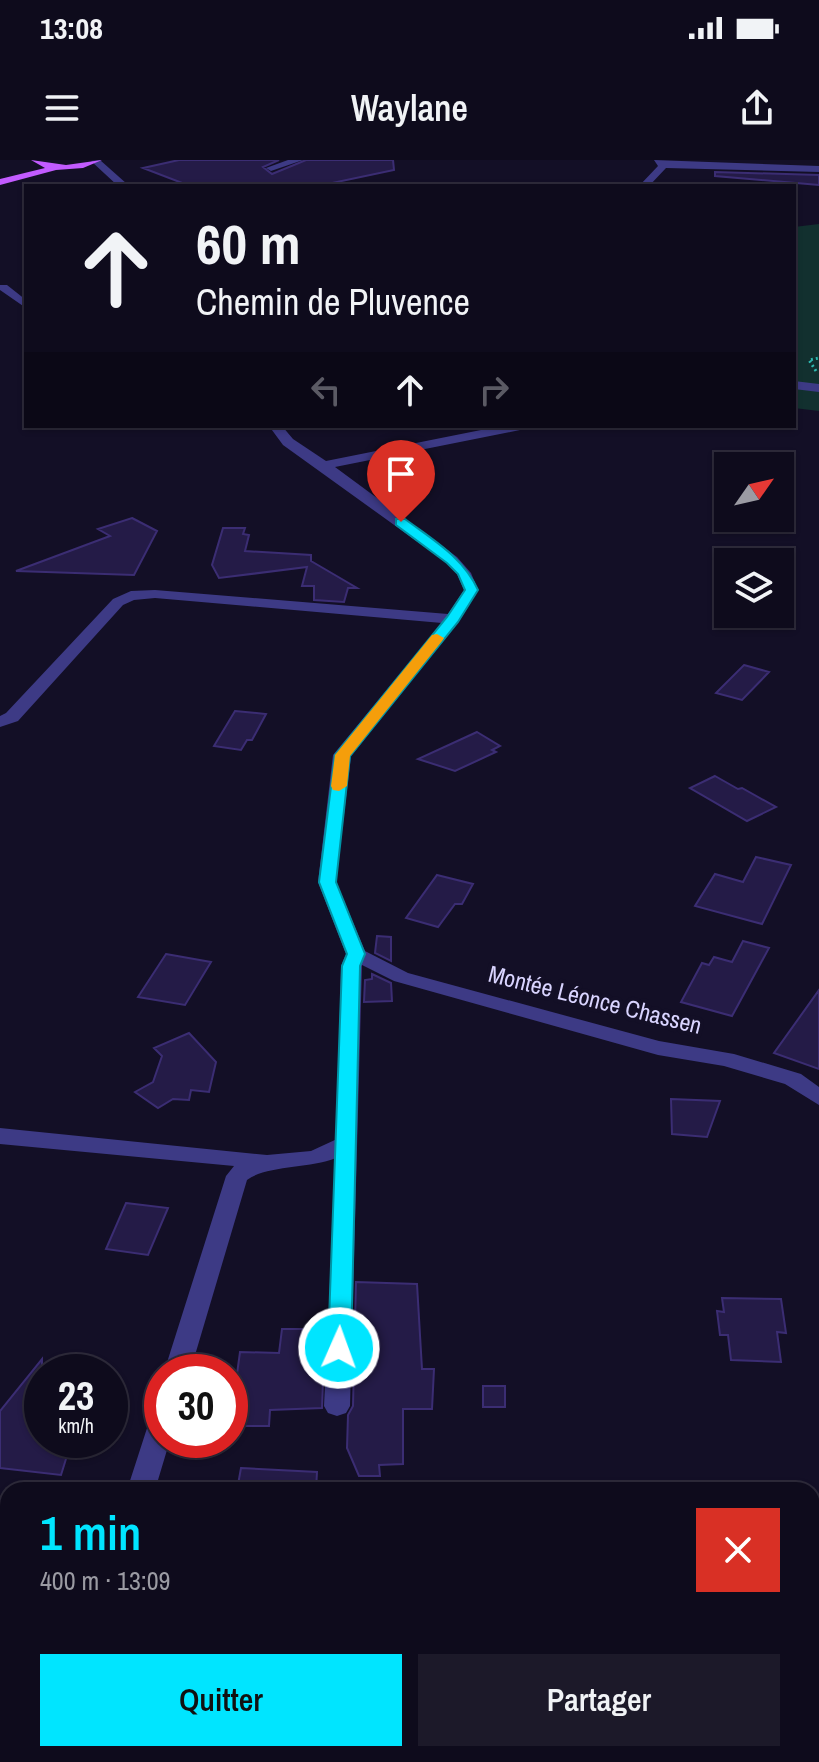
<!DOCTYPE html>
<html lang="fr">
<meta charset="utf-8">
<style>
body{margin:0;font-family:"Archivo Narrow",sans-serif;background:#1c1929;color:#f1f3f6;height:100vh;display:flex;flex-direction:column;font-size:30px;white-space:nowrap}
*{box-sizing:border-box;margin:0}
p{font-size:26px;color:#9b9ba3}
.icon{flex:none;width:44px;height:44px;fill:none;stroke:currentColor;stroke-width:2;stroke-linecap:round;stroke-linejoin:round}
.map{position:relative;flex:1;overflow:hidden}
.side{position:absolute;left:0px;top:1322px;width:820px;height:280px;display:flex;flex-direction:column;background:#0e0b1c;border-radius:24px 24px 0 0;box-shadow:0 2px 6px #0004,0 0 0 2px #2e2b3b}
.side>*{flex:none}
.banner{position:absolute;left:24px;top:24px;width:772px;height:244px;border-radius:0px;box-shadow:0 2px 6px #0004,0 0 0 2px #2e2b3b;background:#0e0b1c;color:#f1f3f6;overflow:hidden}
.needle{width:52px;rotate:56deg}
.buttons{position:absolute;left:714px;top:292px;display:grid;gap:16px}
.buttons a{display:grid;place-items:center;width:80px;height:80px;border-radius:0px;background:#0e0b1c;box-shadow:0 2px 6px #0004,0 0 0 2px #2e2b3b;font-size:40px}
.speed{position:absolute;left:24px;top:1194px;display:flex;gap:16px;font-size:40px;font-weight:700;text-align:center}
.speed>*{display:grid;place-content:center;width:104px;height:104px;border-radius:50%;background:#0e0b1c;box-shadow:0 2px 6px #0004,0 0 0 2px #2e2b3b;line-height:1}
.speed small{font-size:20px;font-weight:400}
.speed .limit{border:12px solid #d22;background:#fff;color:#111}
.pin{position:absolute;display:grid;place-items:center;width:68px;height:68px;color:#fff;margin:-82px -34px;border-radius:50% 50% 50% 0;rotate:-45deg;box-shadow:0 0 8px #0007}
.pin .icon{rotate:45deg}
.me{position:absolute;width:88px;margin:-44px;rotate:2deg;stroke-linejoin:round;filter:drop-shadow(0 0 6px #0008)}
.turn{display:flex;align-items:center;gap:28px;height:168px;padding:0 40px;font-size:36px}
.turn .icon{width:104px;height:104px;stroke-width:2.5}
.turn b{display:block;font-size:56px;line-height:68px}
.lanes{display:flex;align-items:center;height:76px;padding:0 40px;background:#0003;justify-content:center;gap:40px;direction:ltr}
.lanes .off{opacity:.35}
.round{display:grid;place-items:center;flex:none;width:84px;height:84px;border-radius:0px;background:#1c1929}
.headline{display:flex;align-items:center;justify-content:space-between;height:136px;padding:0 40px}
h1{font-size:48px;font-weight:600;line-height:60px;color:#00e5ff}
.button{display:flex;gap:16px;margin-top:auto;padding:16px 40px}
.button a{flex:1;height:92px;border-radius:0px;background:#00e5ff;color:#111;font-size:32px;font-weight:600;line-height:92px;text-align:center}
.button a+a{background:#1c1929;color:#f1f3f6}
.status{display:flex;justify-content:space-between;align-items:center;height:56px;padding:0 40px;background:#0e0b1c;direction:ltr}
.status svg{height:22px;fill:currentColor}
header{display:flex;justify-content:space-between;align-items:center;height:104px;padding:0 40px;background:#0e0b1c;font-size:36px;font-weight:600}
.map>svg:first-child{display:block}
.green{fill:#12302f}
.building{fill:#241b47;stroke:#3b2d73;stroke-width:2}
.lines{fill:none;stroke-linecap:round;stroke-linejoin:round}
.path{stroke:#2fb8b0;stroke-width:3;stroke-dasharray:2 3;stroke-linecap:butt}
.minor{fill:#3d3a85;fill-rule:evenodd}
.major{fill:#c25bff;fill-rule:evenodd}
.route{fill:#00e5ff;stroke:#0095a6;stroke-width:2}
.slow{fill:#f59e0b}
.labels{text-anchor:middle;stroke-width:8;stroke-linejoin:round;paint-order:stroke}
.street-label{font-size:24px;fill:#d9d4ff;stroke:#130f26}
</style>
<div class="status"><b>13:08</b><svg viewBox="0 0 49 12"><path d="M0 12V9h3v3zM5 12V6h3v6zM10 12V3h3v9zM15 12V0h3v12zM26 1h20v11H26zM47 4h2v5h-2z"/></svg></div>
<header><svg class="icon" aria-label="menu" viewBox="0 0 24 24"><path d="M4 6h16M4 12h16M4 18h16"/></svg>Waylane<svg class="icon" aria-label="share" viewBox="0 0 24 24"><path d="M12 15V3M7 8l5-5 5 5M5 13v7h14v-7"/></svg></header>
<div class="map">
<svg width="819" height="1602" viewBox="0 0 819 1602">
<rect width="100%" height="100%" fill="#130f26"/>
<path class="green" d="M819,64V251L794,248V67Z"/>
<path class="building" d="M179,0H279L263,7L272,14L306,0H393L394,10L318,26H190L143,8Z
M715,12L819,15V25L715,16Z
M132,358L157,371L134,415L16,411L110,376L98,369Z
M223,368H245L243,374L249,375L245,391L311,395V401L357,428H348L344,442L314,440V426H302L307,407L219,418L212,405Z
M744,505L769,512L742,540L716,533Z
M235,551L266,554L252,580H247L241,590L214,586Z
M477,572L500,586L492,590L496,592L455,611L418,599Z
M715,616L738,629L742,628L776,647L747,661L690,628Z
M756,697L791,705L762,764L695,746L715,714L743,722Z
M437,715L473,724L462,744H455L438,767L406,758Z
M377,776L391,777V801L375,793Z
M743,781L769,788L732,856L681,842L702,803L709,805L714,797L732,802Z
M166,794L211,802L185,845L138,837Z
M372,814L391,823L392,841L364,842L365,820L372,819Z
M819,830V909L774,893Z
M189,873L216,902L209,932L191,930L189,940L173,939L158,948L135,932L153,922L162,896L154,888Z
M671,939L720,941L707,977L672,974Z
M126,1043L168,1048L148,1095L106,1089Z
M356,1122L417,1124L422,1209H434L432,1249H403V1304L379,1305L380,1316H359L347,1288L348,1255L353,1246Z
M722,1138L781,1139L786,1173L777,1172L781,1202L731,1200L728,1175H720L717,1151L724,1152Z
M282,1169H325L322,1248L270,1250L269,1266H230V1214H237L240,1192L279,1193Z
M42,1199V1282L70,1286L61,1315L0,1308V1251Z
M483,1226H505V1247H483Z
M241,1308L317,1312L316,1330H237Z"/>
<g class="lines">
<path class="path" d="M816,211L809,200L819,198"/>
<path class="minor" d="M100,0L127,24L129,26H118L91,1Z
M288,0H303L271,11L266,8Z
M654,0L819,6V12L666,8L649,26H639L658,6Z
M0,125H7L26,140V148L0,130Z
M794,221L819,224V232L794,229Z
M269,266H282L293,279L326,301L501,266H526L520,270L335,307L457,397L471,413L478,430L458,462L351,596L336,722L365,791L408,813L659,881L734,894L801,914L819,927V945L785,924L724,906L658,895L394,821L362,805L350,1246L346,1253L337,1256L328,1253L324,1246L336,998C308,1009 267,1005 247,1020L190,1212H164L226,1016L234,1006L0,984V968L267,995L311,991L337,979L341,806L346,794L318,722L333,595L442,463L155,438L134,440L123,445L18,561L0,567V556L6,553L113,439L131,431L155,430L448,454L464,430L457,414L447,403L283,285Z
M162,1252V1280H170L155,1330H127L149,1262L153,1255Z
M0,1393H8V1417H0Z
M15,1594H47L44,1602H12Z"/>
<path class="major" d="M31,0L66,5L102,0L83,8L56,10L0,25V19L45,8Z"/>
</g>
<path class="route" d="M396,359H405C433,380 463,397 478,430L458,462L350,596L336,722L365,794L360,806L351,1188L347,1194L339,1197L331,1194L328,1188L342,806L347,794L319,722L335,595L447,457L465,430L458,414L447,403L396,365Z"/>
<path class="slow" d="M437,474L444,478L442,481L350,596L347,626L339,631L333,630L331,626L335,595L432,475Z"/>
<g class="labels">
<g class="street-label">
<text transform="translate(595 840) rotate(14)" y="8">Montée Léonce Chassen</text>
</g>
</g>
</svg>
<div class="buttons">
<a><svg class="needle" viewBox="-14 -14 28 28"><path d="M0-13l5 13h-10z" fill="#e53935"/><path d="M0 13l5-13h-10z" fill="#9b9ba3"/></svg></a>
<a><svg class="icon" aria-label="layers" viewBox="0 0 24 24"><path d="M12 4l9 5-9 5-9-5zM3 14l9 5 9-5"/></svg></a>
</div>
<div class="speed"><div>23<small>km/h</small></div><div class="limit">30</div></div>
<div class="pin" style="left:401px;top:362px;background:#d93025"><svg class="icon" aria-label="arrive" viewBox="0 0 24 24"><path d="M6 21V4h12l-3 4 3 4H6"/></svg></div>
<svg class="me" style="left:339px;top:1188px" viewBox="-20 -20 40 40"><circle r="17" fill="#00e5ff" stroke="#fff" stroke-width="3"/><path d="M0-11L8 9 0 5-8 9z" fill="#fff"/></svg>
<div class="banner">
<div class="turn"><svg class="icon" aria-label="ahead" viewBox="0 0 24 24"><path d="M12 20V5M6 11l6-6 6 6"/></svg><div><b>60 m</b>Chemin de Pluvence</div></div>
<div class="lanes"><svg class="icon off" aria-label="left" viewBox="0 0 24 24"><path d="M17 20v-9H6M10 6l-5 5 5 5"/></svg><svg class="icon" aria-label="ahead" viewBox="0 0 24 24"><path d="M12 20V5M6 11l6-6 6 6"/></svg><svg class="icon off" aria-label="right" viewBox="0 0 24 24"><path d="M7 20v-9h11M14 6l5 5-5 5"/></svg></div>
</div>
<section class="side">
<div class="headline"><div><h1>1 min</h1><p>400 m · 13:09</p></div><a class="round" style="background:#d93025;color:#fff"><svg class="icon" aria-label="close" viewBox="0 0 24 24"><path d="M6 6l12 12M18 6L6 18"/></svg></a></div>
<div class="button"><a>Quitter</a><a>Partager</a></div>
</section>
</div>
